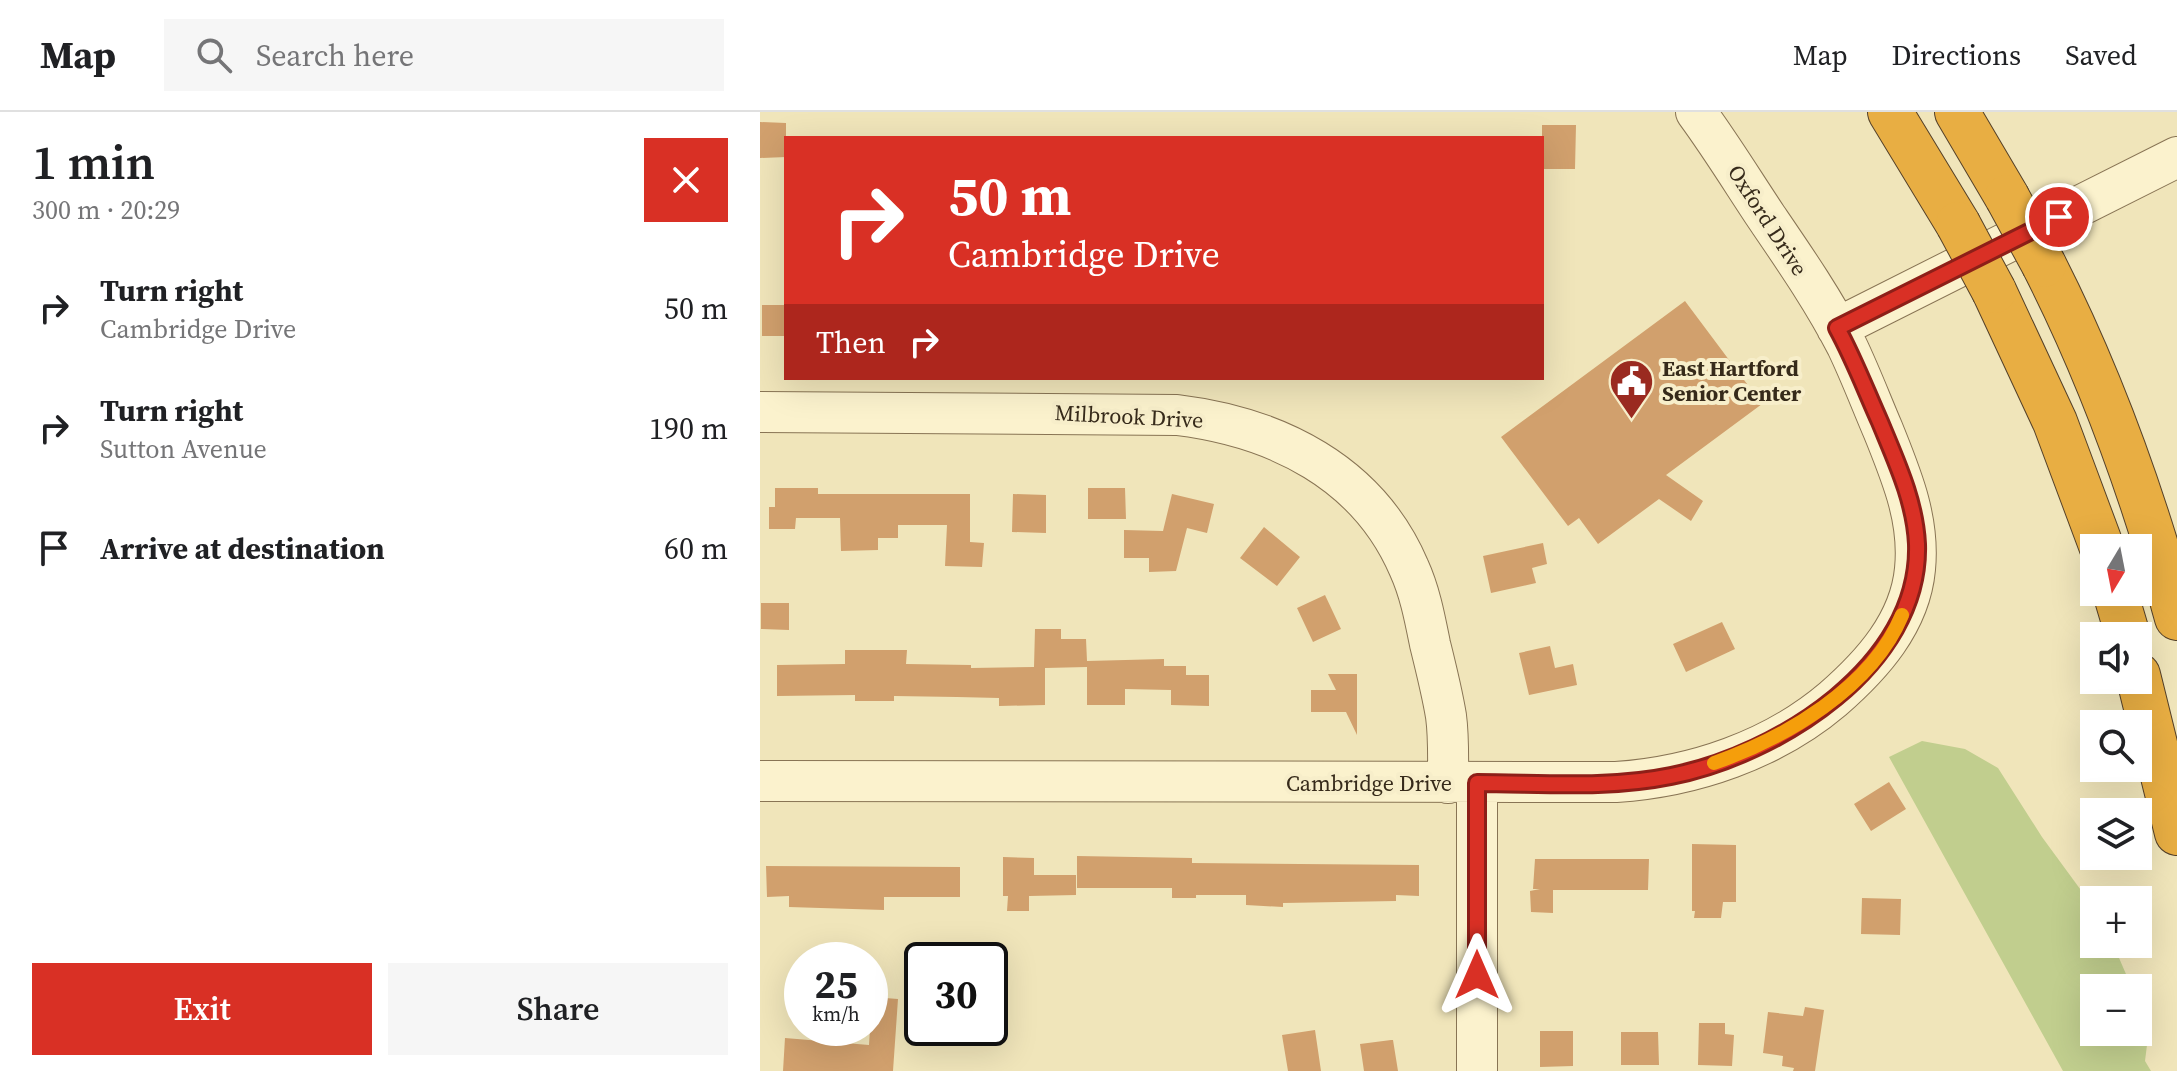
<!DOCTYPE html>
<meta charset="utf-8">
<style>
body{margin:0;font-family:"Source Serif 4",serif;background:#f6f6f6;color:#202124;height:100vh;display:flex;flex-direction:column;font-size:30px;white-space:nowrap}
*{box-sizing:border-box;margin:0}
p{font-size:26px;color:#757577}
.icon{flex:none;width:44px;height:44px;fill:none;stroke:currentColor;stroke-width:2;stroke-linecap:round;stroke-linejoin:round}
.map{position:relative;flex:1;overflow:hidden}
.sheet{display:flex;flex-direction:column;background:#fff;width:760px}
.sheet>*{flex:none}
.banner{position:absolute;left:24px;top:24px;width:760px;height:244px;border-radius:0px;box-shadow:0 8px 32px #0002;background:#d93025;color:#fff;overflow:hidden}
.needle{width:52px;rotate:190deg}
.fabs{position:absolute;left:1320px;top:422px;display:grid;gap:16px}
.fabs a{display:grid;place-items:center;width:72px;height:72px;border-radius:0px;background:#fff;box-shadow:0 8px 32px #0002;font-size:40px}
.speed{position:absolute;left:24px;top:830px;display:flex;gap:16px;font-size:40px;font-weight:700;text-align:center}
.speed>*{display:grid;place-content:center;width:104px;height:104px;border-radius:50%;background:#fff;box-shadow:0 8px 32px #0002;line-height:1}
.speed small{font-size:20px;font-weight:400}
.speed .limit{border:4px solid #111;border-radius:12px;background:#fff;color:#111}
.pin{position:absolute;display:grid;place-items:center;width:68px;height:68px;color:#fff;margin:-34px;border:4px solid #fff;border-radius:50%;box-shadow:0 2px 8px #0007}
.me{position:absolute;width:88px;margin:-44px;rotate:0deg;stroke-linejoin:round;filter:drop-shadow(0 0 6px #0008)}
.turn{display:flex;align-items:center;gap:28px;height:168px;padding:0 32px;font-size:36px}
.turn .icon{width:104px;height:104px;stroke-width:2.5}
.turn b{display:block;font-size:56px;line-height:68px}
.then{display:flex;align-items:center;height:76px;padding:0 32px;background:#0003;gap:16px;font-size:30px}
.round{display:grid;place-items:center;flex:none;width:84px;height:84px;border-radius:0px;background:#f6f6f6}
.overview{display:flex;align-items:center;justify-content:space-between;height:136px;padding:0 32px}
h1{font-size:48px;font-weight:600;line-height:60px}
.button{display:flex;gap:16px;margin-top:auto;padding:16px 32px}
.button a{flex:1;height:92px;border-radius:0px;background:#d93025;color:#fff;font-size:32px;font-weight:600;line-height:92px;text-align:center}
.button a+a{background:#f6f6f6;color:#202124}
ul{padding:0;list-style:none}
li{display:flex;align-items:center;gap:24px;height:120px;padding:0 32px}
li div{flex:1}
li b{display:block;font-size:30px}
li em{font-style:normal}
header{display:flex;align-items:center;gap:48px;box-sizing:border-box;height:112px;padding:0 40px;background:#fff;border-bottom:2px solid #e0e0e0}
header strong{font-size:38px}
nav{display:flex;gap:44px;margin-inline-start:auto;font-size:28px}
.search{width:560px;height:72px;background:#f6f6f6;display:flex;align-items:center;gap:20px;box-sizing:border-box;padding:0 28px;border-radius:0px;color:#757577;font-size:30px}
main{display:flex;flex:1;min-height:0}
.map>svg:first-child{display:block}
.green{fill:#c1ce8e}
.building{fill:#d1a06d}
.lines{fill:none;stroke-linecap:round;stroke-linejoin:round}
.minor-casing{stroke:#887454;stroke-width:42}
.highway-casing{stroke:#554129;stroke-width:46}
.minor{stroke:#fbf2cd;stroke-width:40}
.highway{stroke:#e8ae43;stroke-width:44}
.highway-bridge-casing{stroke:#554129;stroke-width:46;stroke-linecap:butt}
.highway-bridge{stroke:#e8ae43;stroke-width:44}
.route-casing{stroke:#8d1f18;stroke-width:20}
.route{stroke:#d93025;stroke-width:14}
.slow{stroke:#f59e0b;stroke-width:14}
.labels{text-anchor:middle;stroke-width:8;stroke-linejoin:round;paint-order:stroke}
.street-label{font-size:22px;fill:#362a1a;stroke:#f7eeca}
.poi-label{font-size:22px;font-weight:bold;fill:#362a1a;stroke:#f7eeca;text-anchor:start}
</style>
<header>
<strong>Map</strong>
<div class="search"><svg class="icon" aria-label="search" viewBox="0 0 24 24"><circle cx="10" cy="10" r="6"/><path d="M15 15l6 6"/></svg>Search here</div>
<nav><a>Map</a><a>Directions</a><a>Saved</a></nav>
</header>
<main>
<section class="sheet">
<div class="overview"><div><h1>1 min</h1><p>300 m · 20:29</p></div><a class="round" style="background:#d93025;color:#fff"><svg class="icon" aria-label="close" viewBox="0 0 24 24"><path d="M6 6l12 12M18 6L6 18"/></svg></a></div>
<ul>
<li><svg class="icon" aria-label="right" viewBox="0 0 24 24"><path d="M7 20v-9h11M14 6l5 5-5 5"/></svg><div><b>Turn right</b><p>Cambridge Drive</p></div><em>50 m</em></li>
<li><svg class="icon" aria-label="right" viewBox="0 0 24 24"><path d="M7 20v-9h11M14 6l5 5-5 5"/></svg><div><b>Turn right</b><p>Sutton Avenue</p></div><em>190 m</em></li>
<li><svg class="icon" aria-label="arrive" viewBox="0 0 24 24"><path d="M6 21V4h12l-3 4 3 4H6"/></svg><div><b>Arrive at destination</b></div><em>60 m</em></li>
</ul>
<div class="button"><a>Exit</a><a>Share</a></div>
</section>
<div class="map">
<svg width="1417" height="959" viewBox="0 0 1417 959">
<rect width="100%" height="100%" fill="#f0e5ba"/>
<path class="green" d="M1162,629L1205,637L1238,656L1282,725L1334,796V832H1353L1372,876H1334V920H1378V890L1389,917L1385,949L1391,959H1303L1129,645Z"/>
<path class="building" d="M0,10L26,11V45L0,46Z
M782,13H816L815,57H782Z
M925,189L1002,292L906,363L943,389L931,409L899,387L838,432L819,406L808,414L741,325Z
M2,193H26V224H2Z
M15,376H58V382H210V430L224,431L222,455L185,454L187,413H138V426H118V438L81,439L80,406H36L35,417H9V395H15Z
M328,376H365L366,407H328Z
M253,382L286,383V421L252,420Z
M412,382L454,392L447,421L427,416L416,459L389,460V446H364V418L403,419Z
M504,415L540,445L517,474L480,446Z
M783,431L787,452L772,456L776,471L731,481L723,444Z
M565,483L581,517L553,530L537,496Z
M1,491H29V518L1,517Z
M962,510L975,537L926,560L913,532Z
M275,517H301V527H326L327,549L404,547V554H426V563H449V594L411,593V578L365,577V593H327V555L285,556V593L239,594V586L197,585L134,584V589H95V583L17,584V553L85,552V538H147L146,552L211,553V556L274,555Z
M790,534L795,556L813,552L817,573L769,583L759,541Z
M568,562H597V623L586,600H551V578H576Z
M1129,670L1146,697L1111,719L1094,692Z
M932,732L976,733V790H963L961,806H934L935,799H932Z
M317,744L432,746V751L659,753V784L636,783V789L523,791V795L486,793V783H436V786H412V776H317Z
M243,745L274,746V763H316V783L269,784V799H247L248,784H243Z
M775,747H889L888,778H793V801L771,800L770,779L780,777H773Z
M6,754L200,755V785H124V798L29,795V784L7,785Z
M1102,786L1141,787L1140,823L1101,822Z
M112,885L138,887L133,959H23L25,926L109,933Z
M1045,895L1064,898L1055,959H1033L1034,956L1022,954L1023,944L1003,941L1008,900L1043,904Z
M939,911H965V922L974,923L972,954L938,953Z
M555,918L561,959H528L522,923Z
M780,919H813V954L780,955Z
M861,920H898L899,953H861Z
M631,928H633L638,959H604L600,932Z"/>
<g class="lines">
<defs>
<path id="minor" d="M1077,216L1417,45
M0,300L417,303C516,315 608,360 649,456C660,480 665,507 670,532C676,556 682,580 686,604C689,626 688,649 688,671
M0,669L856,670C933,665 1013,638 1073,587C1112,553 1150,511 1155,457C1160,407 1141,363 1123,318C1111,290 1100,261 1087,234C1064,189 1035,147 1007,106C983,70 961,34 936,0
M717,959V671"/>
<path id="highway" d="M1130,0L1198,112
M1197,0L1247,85
M1284,153C1341,265 1384,385 1417,506
M1234,179L1295,310L1342,436
M1355,480L1368,524
M1378,563L1417,721"/>
</defs>
<use href="#minor" class="minor-casing"/>
<use href="#highway" class="highway-casing"/>
<use href="#minor" class="minor"/>
<use href="#highway" class="highway"/>
<defs>
<path id="highway-bridge" d="M1247,85L1284,153
M1198,112L1234,179"/>
</defs>
<use href="#highway-bridge" class="highway-bridge-casing"/>
<use href="#highway-bridge" class="highway-bridge"/>
</g>
<g class="lines">
<defs>
<path id="route" d="M717,863V671C781,671 848,677 911,664C1017,643 1161,554 1157,432C1155,389 1136,349 1120,310C1106,279 1094,247 1077,216L1299,105"/>
</defs>
<use href="#route" class="route-casing"/>
<use href="#route" class="route"/>
<path class="slow" d="M954,651C1025,626 1112,576 1142,503"/>
</g>
<defs>
<symbol id="civic-pin" viewBox="-11 -11 22 30"><path d="M0 17L-7.5 6A9.5 9.5 0 1 1 7.5 6Z" fill="#9a2a20" stroke="#f7eeca"/><path d="M-.6-6.5H3V-4.5H.6V-3L4-1V1h2V6H-6V1h2V-1L-.6-3ZM-1.2 2.5V6h2.4V2.5Z" fill="#fff"/></symbol>
</defs>
<g fill-rule="evenodd">
<use href="#civic-pin" x="846" y="244" width="51" height="69"/>
</g>
<g class="labels">
<g class="street-label">
<text transform="translate(1008 108) rotate(57)" y="8">Oxford Drive</text>
<text transform="translate(369 304) rotate(3)" y="8">Milbrook Drive</text>
<text x="609" y="679">Cambridge Drive</text>
</g>
<g class="poi-label">
<text x="902" y="264">East Hartford<tspan x="902" dy="25">Senior Center</tspan></text>
</g>
</g>
</svg>
<div class="fabs">
<a><svg class="needle" viewBox="-14 -14 28 28"><path d="M0-13l5 13h-10z" fill="#e53935"/><path d="M0 13l5-13h-10z" fill="#757577"/></svg></a>
<a><svg class="icon" aria-label="sound" viewBox="0 0 24 24"><path d="M4 9h4l5-4v14l-5-4H4zM17 9q2 3 0 6"/></svg></a>
<a><svg class="icon" aria-label="search" viewBox="0 0 24 24"><circle cx="10" cy="10" r="6"/><path d="M15 15l6 6"/></svg></a>
<a><svg class="icon" aria-label="layers" viewBox="0 0 24 24"><path d="M12 4l9 5-9 5-9-5zM3 14l9 5 9-5"/></svg></a>
<a>+</a>
<a>−</a>
</div>
<div class="speed"><div>25<small>km/h</small></div><div class="limit">30</div></div>
<div class="pin" style="left:1299px;top:105px;background:#d93025"><svg class="icon" aria-label="arrive" viewBox="0 0 24 24"><path d="M6 21V4h12l-3 4 3 4H6"/></svg></div>
<svg class="me" style="left:717px;top:863px" viewBox="-20 -20 40 40"><path d="M0-17L14 15 0 8-14 15z" fill="#d93025" stroke="#fff" stroke-width="4"/></svg>
<div class="banner">
<div class="turn"><svg class="icon" aria-label="right" viewBox="0 0 24 24"><path d="M7 20v-9h11M14 6l5 5-5 5"/></svg><div><b>50 m</b>Cambridge Drive</div></div>
<div class="then">Then<svg class="icon" aria-label="right" viewBox="0 0 24 24"><path d="M7 20v-9h11M14 6l5 5-5 5"/></svg></div>
</div>
</div>
</main>
